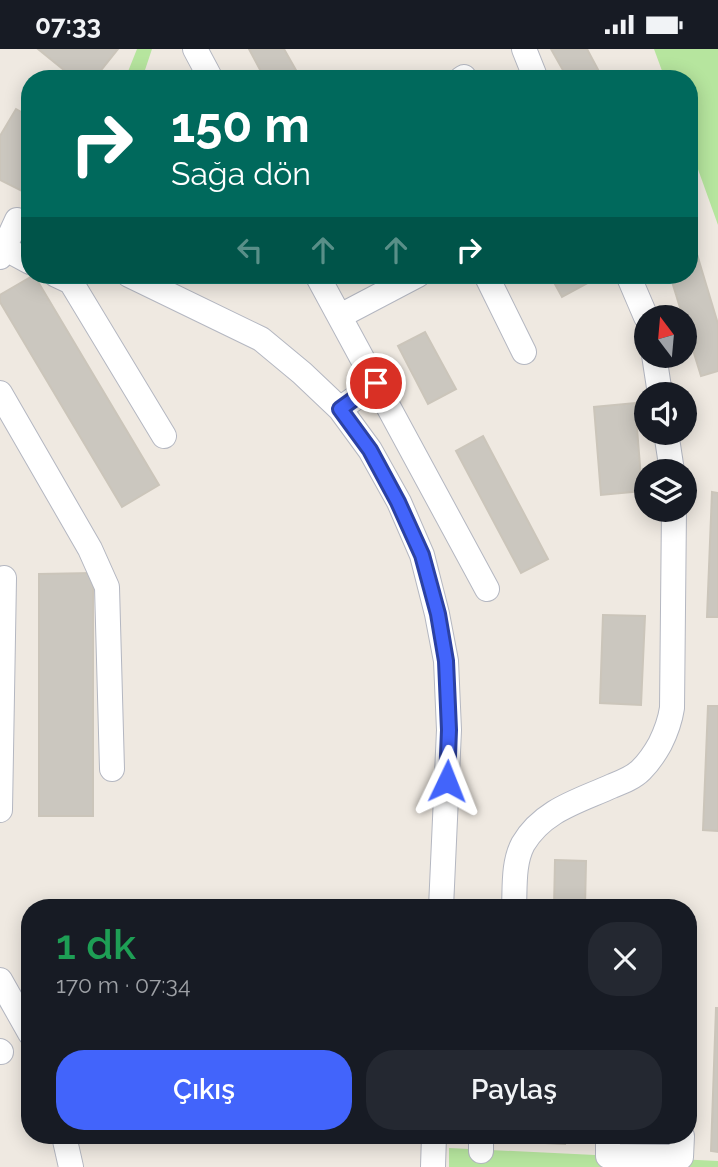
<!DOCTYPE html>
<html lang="tr">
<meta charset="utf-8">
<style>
body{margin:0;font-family:Raleway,sans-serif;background:#242831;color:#f1f3f6;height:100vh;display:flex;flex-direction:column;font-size:26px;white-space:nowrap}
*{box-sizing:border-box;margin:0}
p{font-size:23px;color:#9ea1a6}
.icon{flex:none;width:38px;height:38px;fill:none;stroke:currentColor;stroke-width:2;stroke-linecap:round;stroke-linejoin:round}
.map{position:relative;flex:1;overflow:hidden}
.details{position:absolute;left:21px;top:850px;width:676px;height:245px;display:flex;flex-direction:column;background:#171b24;border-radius:28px;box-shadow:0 4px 18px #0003}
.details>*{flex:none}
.hud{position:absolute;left:21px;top:21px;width:677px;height:214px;border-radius:28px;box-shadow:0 4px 18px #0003;background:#00695c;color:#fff;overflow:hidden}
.needle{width:46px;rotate:344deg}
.controls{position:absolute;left:634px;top:256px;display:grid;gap:14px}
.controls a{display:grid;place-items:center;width:63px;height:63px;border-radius:50%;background:#171b24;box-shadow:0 4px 18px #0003;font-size:35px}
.pin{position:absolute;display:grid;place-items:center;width:60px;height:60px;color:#fff;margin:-30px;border:4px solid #fff;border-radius:50%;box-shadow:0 2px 7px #0007}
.me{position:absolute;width:77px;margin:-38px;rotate:2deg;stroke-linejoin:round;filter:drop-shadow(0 0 5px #0008)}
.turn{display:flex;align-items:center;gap:24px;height:147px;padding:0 35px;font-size:32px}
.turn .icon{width:91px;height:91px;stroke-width:2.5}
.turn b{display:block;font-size:49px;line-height:60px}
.lanes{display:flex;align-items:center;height:66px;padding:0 35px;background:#0003;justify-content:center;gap:35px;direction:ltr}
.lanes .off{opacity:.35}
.round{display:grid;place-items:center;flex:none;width:74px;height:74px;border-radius:28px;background:#242831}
.summary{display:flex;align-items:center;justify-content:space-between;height:119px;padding:0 35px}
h1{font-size:42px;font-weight:600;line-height:52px;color:#1e9e55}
.action{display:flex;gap:14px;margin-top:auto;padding:14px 35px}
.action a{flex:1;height:80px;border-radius:28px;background:#4264fb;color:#fff;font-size:28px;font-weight:600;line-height:80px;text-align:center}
.action a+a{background:#242831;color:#f1f3f6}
.status{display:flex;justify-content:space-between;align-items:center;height:49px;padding:0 35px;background:#171b24;direction:ltr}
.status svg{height:19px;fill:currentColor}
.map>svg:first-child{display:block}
.green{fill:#b6e59e}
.building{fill:#cbc7bf;stroke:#cbc5ba;stroke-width:2}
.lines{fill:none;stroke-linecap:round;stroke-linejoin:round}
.minor-casing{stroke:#b4b7c1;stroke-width:26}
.minor{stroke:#fff;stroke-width:24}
.route-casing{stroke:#2b41a3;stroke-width:18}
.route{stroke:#4264fb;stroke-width:12}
</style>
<div class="status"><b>07:33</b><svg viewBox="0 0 49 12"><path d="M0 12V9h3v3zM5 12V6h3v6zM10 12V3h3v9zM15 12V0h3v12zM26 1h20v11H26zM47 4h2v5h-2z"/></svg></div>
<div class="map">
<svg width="718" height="1118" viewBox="0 0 718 1118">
<rect width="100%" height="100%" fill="#efe9e1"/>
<path class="green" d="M137,0H152L142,30H125Z
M654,0H718V176L690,98V30H665Z
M449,1099L718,1112V1118H449Z"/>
<path class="building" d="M38,0H118L94,30H75Z
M249,0H284L301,30H265Z
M551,0H587L603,30H568Z
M16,60L30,68V132L24,143L0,131V87Z
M696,202L718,275V322L701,327L670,226H690V204Z
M34,226L159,436L122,458L0,253V246Z
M550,226H595L597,229L562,248Z
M425,283L456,340L428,355L398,297Z
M635,354L642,442L601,446L594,358Z
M483,387L548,510L521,524L456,402Z
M712,443L718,444V568H707Z
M93,524V767H39V525Z
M603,566L645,567L641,656L600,654Z
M708,657H718V782L703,781Z
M555,811L586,812L585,859H554Z
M716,959H718V1103L711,1102Z
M501,1087H565V1095L501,1092Z"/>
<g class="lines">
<defs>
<path id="minor" d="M195,0L211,30
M524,0L536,30
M461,30L464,28
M4,199L30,213
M0,208L17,171
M56,226L71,233L164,387
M129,226L261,290L302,324L340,360L370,401L399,453L422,506L437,565L446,612L449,681L441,859
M317,226L487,540
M486,226L524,303
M628,226L646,268
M340,267L418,226
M654,306L660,345
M0,344L90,500L107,538L112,720
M340,360L376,334
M666,383L672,422
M0,761L4,529
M514,859C515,838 513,814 523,795C543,761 579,752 612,737C622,733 633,729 641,721C648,714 655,704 660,695C666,683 670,672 672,659L674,460
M0,931L30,984
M0,1002L1,1003
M64,1087L71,1118
M608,1087V1107L681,1108L682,1087
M481,1102V1087
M433,1118L434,1087"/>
</defs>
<use href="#minor" class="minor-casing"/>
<use href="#minor" class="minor"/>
</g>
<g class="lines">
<defs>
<path id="route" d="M376,334L340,360L370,401L398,453L422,506L438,565L446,612L449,681L447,732"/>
</defs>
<use href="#route" class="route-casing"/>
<use href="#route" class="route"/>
</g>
</svg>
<div class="controls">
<a><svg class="needle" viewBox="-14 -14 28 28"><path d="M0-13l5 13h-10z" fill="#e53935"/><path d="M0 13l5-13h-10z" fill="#9ea1a6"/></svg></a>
<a><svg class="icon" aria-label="sound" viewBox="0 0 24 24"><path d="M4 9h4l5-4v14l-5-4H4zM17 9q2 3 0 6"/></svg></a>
<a><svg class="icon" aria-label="layers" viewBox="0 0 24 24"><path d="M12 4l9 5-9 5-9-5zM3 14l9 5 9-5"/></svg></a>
</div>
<div class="pin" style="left:376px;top:334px;background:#d93025"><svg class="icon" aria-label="arrive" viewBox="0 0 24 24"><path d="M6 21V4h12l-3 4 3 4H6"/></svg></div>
<svg class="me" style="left:447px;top:732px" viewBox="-20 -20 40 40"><path d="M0-17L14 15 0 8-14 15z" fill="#4264fb" stroke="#fff" stroke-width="4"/></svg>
<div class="hud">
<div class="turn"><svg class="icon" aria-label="right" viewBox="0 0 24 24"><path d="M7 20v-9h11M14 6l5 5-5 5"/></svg><div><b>150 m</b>Sağa dön</div></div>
<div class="lanes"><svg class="icon off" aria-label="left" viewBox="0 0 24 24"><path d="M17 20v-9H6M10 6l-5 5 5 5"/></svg><svg class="icon off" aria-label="ahead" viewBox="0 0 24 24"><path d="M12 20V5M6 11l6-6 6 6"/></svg><svg class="icon off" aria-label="ahead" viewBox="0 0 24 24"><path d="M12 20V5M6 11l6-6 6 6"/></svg><svg class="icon" aria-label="right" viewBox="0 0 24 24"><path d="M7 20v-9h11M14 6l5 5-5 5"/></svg></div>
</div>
<section class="details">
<div class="summary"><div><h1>1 dk</h1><p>170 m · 07:34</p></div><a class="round"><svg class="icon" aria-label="close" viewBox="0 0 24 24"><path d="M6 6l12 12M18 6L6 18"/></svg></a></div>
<div class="action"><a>Çıkış</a><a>Paylaş</a></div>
</section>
</div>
